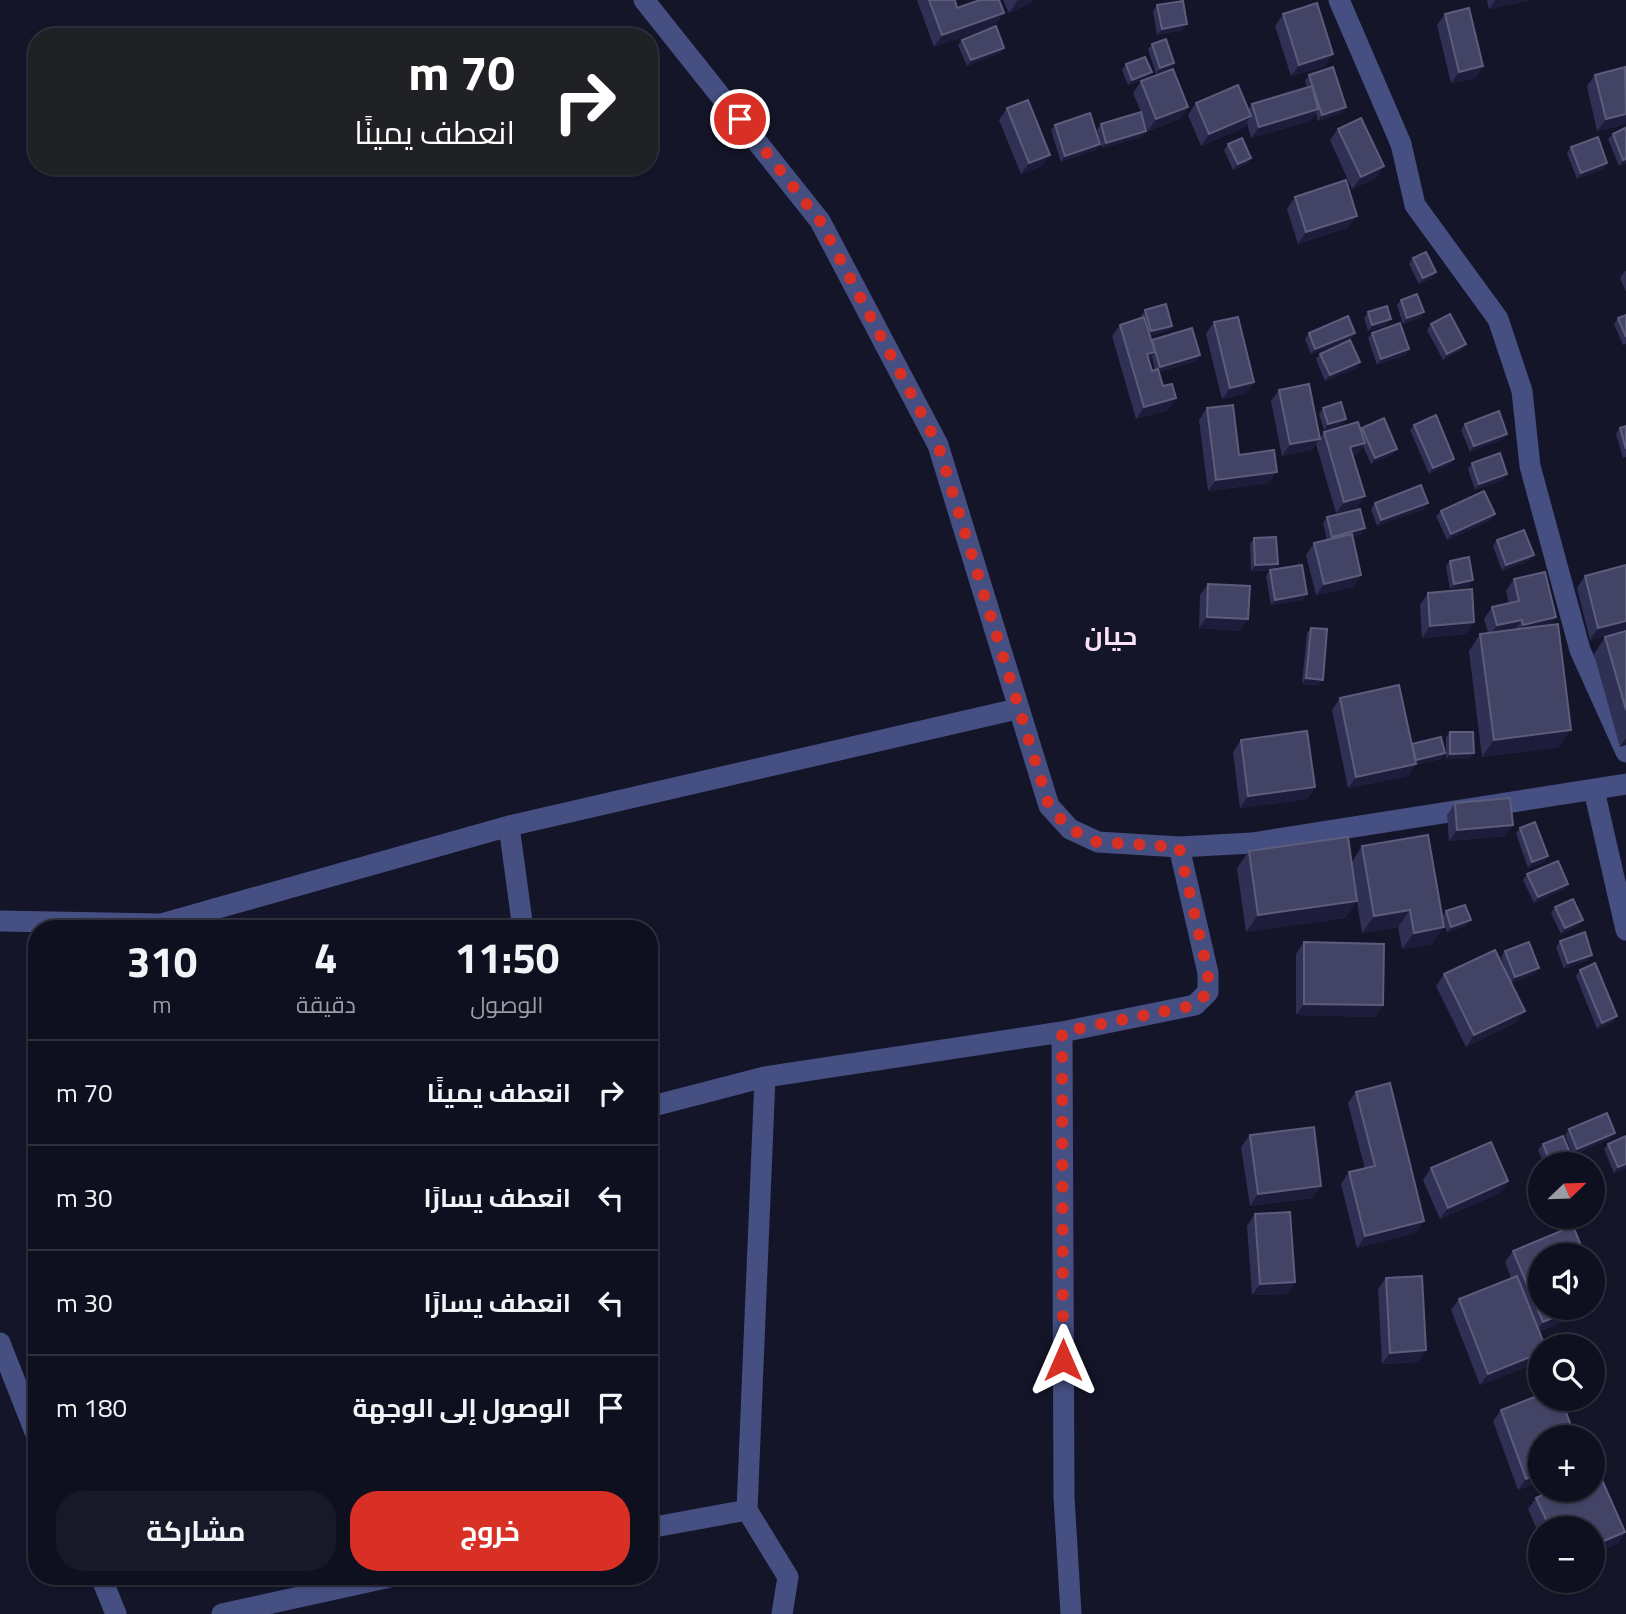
<!DOCTYPE html>
<html lang="ar">
<meta charset="utf-8">
<style>
body{margin:0;font-family:"Titillium Web",Cairo,sans-serif;background:#181928;color:#f1f3f6;direction:rtl;height:100vh;display:flex;flex-direction:column;font-size:26px;white-space:nowrap}
*{box-sizing:border-box;margin:0}
p{font-size:23px;color:#9b9da4}
.icon{flex:none;width:38px;height:38px;fill:none;stroke:currentColor;stroke-width:2;stroke-linecap:round;stroke-linejoin:round}
.map{position:relative;flex:1;overflow:hidden;direction:ltr}
.side{position:absolute;left:28px;top:920px;width:630px;height:665px;display:flex;flex-direction:column;background:#0f101f;border-radius:28px;box-shadow:0 2px 5px #0004,0 0 0 2px #2f303d;direction:rtl}
.side>*{flex:none}
.banner{position:absolute;left:28px;top:28px;width:630px;height:147px;border-radius:28px;box-shadow:0 2px 5px #0004,0 0 0 2px #2f303d;direction:rtl;background:#202124;color:#fff;overflow:hidden}
.needle{width:46px;rotate:67deg}
.fabs{position:absolute;left:1528px;top:1152px;display:grid;gap:14px}
.fabs a{display:grid;place-items:center;width:77px;height:77px;border-radius:50%;background:#0f101f;box-shadow:0 2px 5px #0004,0 0 0 2px #2f303d;font-size:35px}
.pin{position:absolute;display:grid;place-items:center;width:60px;height:60px;color:#fff;margin:-30px;border:4px solid #fff;border-radius:50%;box-shadow:0 2px 7px #0007}
.me{position:absolute;width:77px;margin:-38px;rotate:0deg;stroke-linejoin:round;filter:drop-shadow(0 0 5px #0008)}
.turn{display:flex;align-items:center;gap:24px;height:147px;padding:0 28px;font-size:32px}
.turn .icon{width:91px;height:91px;stroke-width:2.5}
.turn b{display:block;font-size:49px;line-height:60px}
.eta{display:flex;justify-content:space-evenly;align-items:center;height:119px;text-align:center}
.eta b{font-size:42px;font-weight:700;line-height:49px}
.primary-button{display:flex;gap:14px;margin-top:auto;padding:14px 28px}
.primary-button a{flex:1;height:80px;border-radius:28px;background:#d93025;color:#fff;font-size:28px;font-weight:700;line-height:80px;text-align:center}
.primary-button a+a{background:#181928;color:#f1f3f6}
ul{padding:0;list-style:none}
li{display:flex;align-items:center;gap:21px;height:105px;padding:0 28px;border-top:2px solid #2f303d}
li div{flex:1}
li b{display:block;font-size:26px}
li em{font-style:normal}
.map>svg:first-child{display:block}
.lines{fill:none;stroke-linecap:round;stroke-linejoin:round}
.minor{stroke:#454f82;stroke-width:21}
.wall{fill:#303054;fill-rule:evenodd}
.shaded-wall{fill:#1d1d3b}
.building{fill:#434366;stroke:#5c5c7d;stroke-width:2}
.route{stroke:#d93025;stroke-width:12;stroke-dasharray:0 21.6}
.labels{text-anchor:middle;stroke-width:7;stroke-linejoin:round;paint-order:stroke}
.district-label{font-size:26px;font-weight:bold;fill:#fbe2f7;stroke:#141529}
</style>
<div class="map">
<svg width="1626" height="1614" viewBox="0 0 1626 1614">
<rect width="100%" height="100%" fill="#141529"/>
<g class="lines">
<path class="minor" d="M644,0L820,221L938,445L1049,806L1070,829L1098,842L1179,847L1252,843L1626,784
M1339,0L1401,144L1415,205L1498,319L1522,391L1530,466L1580,650L1626,752
M1594,790L1626,930
M509,826L523,929
M0,921L161,924L509,826L1017,709
M1062,1032L1064,1497L1071,1614
M765,1077L747,1510L788,1577L782,1614
M649,1107L765,1077L1062,1032L1195,1005L1208,992V973L1179,847
M0,1343L37,1437
M649,1528L747,1510
M101,1577L116,1614
M222,1614L390,1577"/>
</g>
<path class="wall" d="M917,0H955L957,8L996,25L934,47Z
M1003,0H1033L1031,3L1009,13Z
M1487,0H1530L1489,9Z
M1157,5L1183,30L1157,35L1153,11Z
M1283,14L1325,66L1291,76L1275,26Z
M1445,14L1483,66L1475,78L1451,83L1437,25Z
M962,40L1004,48L1000,53L967,66L958,45Z
M1152,44L1174,63L1170,68L1156,74L1148,49Z
M1126,64L1148,78L1128,85L1122,70Z
M1309,75L1346,107L1342,113L1318,121L1316,113L1310,121L1251,138L1247,123L1243,128L1201,146L1188,115L1196,103L1248,110L1252,104L1307,87L1305,81Z
M1595,75L1626,124L1597,131L1587,86Z
M1141,81L1188,107L1180,119L1148,131L1141,114L1146,131L1142,137L1102,148L1097,130L1101,124L1141,112L1133,93Z
M1007,108L1042,166L1021,174L999,120Z
M1055,125L1096,150L1061,162L1051,130Z
M1338,129L1384,166L1376,178L1352,189L1330,140Z
M1613,134L1626,163L1619,166L1608,139Z
M1228,144L1247,164L1233,170L1224,150Z
M1571,147L1607,163L1603,169L1577,179L1567,153Z
M1295,197L1349,227L1298,244L1287,209Z
M1413,258L1432,278L1419,284L1409,264Z
M1626,271V292L1620,278L1624,272Z
M1401,300L1424,312L1420,318L1403,324L1397,305Z
M1145,310L1168,331L1150,336L1151,341L1152,340L1196,361L1159,372L1168,410L1136,419L1112,336L1120,325L1141,318V316ZM1152,357L1155,370L1152,371L1149,360Z
M1368,312L1387,325L1368,331L1364,318Z
M1626,315V344L1623,345L1614,324L1618,318Z
M1214,322L1254,382L1246,393L1222,399L1206,334Z
M1431,324L1462,350L1443,360L1427,330Z
M1309,333H1355L1351,339L1311,354L1305,339Z
M1372,333L1409,349L1405,355L1377,365L1368,338Z
M1320,354L1360,362L1356,368L1325,381L1316,359Z
M1279,390L1320,438L1324,432L1361,429L1362,428L1393,454L1371,464L1363,446L1357,454L1353,456L1365,496L1357,507L1336,513L1316,444L1312,450L1282,456L1271,401Z
M1207,408L1239,455L1269,483L1208,491L1199,420Z
M1323,408L1346,419L1342,424L1324,430L1319,414Z
M1465,424L1507,434L1503,439L1470,452L1461,430Z
M1414,425L1454,459L1450,464L1429,474L1410,430Z
M1626,426V457L1623,458L1616,434L1620,428Z
M1472,463L1503,480L1475,490L1468,469Z
M1375,503H1428L1424,509L1377,526L1371,509Z
M1441,511L1491,520L1447,540L1436,516Z
M1327,517L1361,534L1352,536L1361,575L1353,587L1316,595L1306,555L1314,543L1327,540L1323,523Z
M1254,538L1274,570L1303,600L1271,605L1266,576L1270,570H1273L1251,571L1250,544Z
M1497,540L1530,560L1502,571L1493,546Z
M1450,561L1469,586L1450,589L1446,566Z
M1585,576L1626,630L1590,640L1577,588Z
M1514,579L1550,625L1559,747L1482,757L1469,651L1480,634L1488,633L1484,619L1492,607L1509,604L1506,591Z
M1208,584L1240,631L1199,628L1200,595Z
M1428,593L1474,622L1466,634L1422,638L1420,605Z
M1311,628L1319,685L1302,684L1307,633Z
M1626,631V745L1620,747L1594,654L1605,637Z
M1340,698L1412,744L1445,753L1441,759L1415,765L1408,776L1348,788L1332,710Z
M1450,732L1470,759H1446V737Z
M1241,740L1315,787L1307,799L1240,808L1233,752Z
M1455,803L1505,836L1449,841L1447,815Z
M1520,828L1548,856L1544,862L1528,868L1516,833Z
M1428,835L1432,944L1402,949L1398,927L1362,933L1357,901L1345,918L1246,932L1237,868L1249,851L1352,862L1362,846Z
M1527,874L1568,884L1564,889L1534,903L1523,880Z
M1555,907L1579,926L1561,934L1551,913Z
M1446,911L1466,926L1447,932L1442,917Z
M1560,941L1588,960L1564,969L1556,947Z
M1304,942L1383,1005L1375,1017L1296,1015V954Z
M1505,951L1535,974L1511,983L1517,1022L1466,1047L1436,986L1444,974H1507L1501,957Z
M1580,970L1617,1016L1613,1022L1597,1029L1576,976Z
M1356,1092L1416,1233L1357,1248L1341,1184L1349,1172L1365,1169L1348,1103Z
M1569,1129L1611,1138L1573,1155L1565,1135Z
M1250,1135L1313,1198L1250,1206L1241,1147Z
M1543,1144L1572,1164H1544L1538,1150Z
M1608,1144L1626,1168L1614,1173L1604,1149Z
M1431,1168L1508,1181L1500,1193L1440,1219L1423,1180Z
M1255,1214L1295,1282L1287,1294L1252,1295L1247,1226Z
M1513,1251L1540,1307H1586L1580,1315L1539,1332L1540,1360L1539,1362L1480,1385L1451,1310L1459,1299L1511,1278L1505,1262Z
M1386,1278L1418,1362L1382,1364L1378,1289Z
M1501,1410L1540,1482L1518,1490L1493,1421Z
M1536,1498L1625,1532L1617,1544L1592,1554V1528H1540V1536L1528,1509Z"/>
<path class="shaded-wall" d="M1020,0H1033L1031,3L1009,13L1017,1Z
M1495,0H1530L1489,9Z
M1004,13L996,25L934,47L942,35Z
M1187,24L1183,30L1157,35L1162,29Z
M1004,48L1000,53L967,66L971,60Z
M1333,54L1325,66L1291,76L1299,65Z
M1174,63L1170,68L1156,74L1160,68Z
M1483,66L1475,78L1451,83L1459,72Z
M1152,72L1148,78L1128,85L1132,80Z
M1188,107L1180,119L1148,131L1156,119Z
M1346,107L1342,113L1318,121L1322,115Z
M1318,109L1310,121L1251,138L1259,127Z
M1626,114V124L1597,131L1606,119Z
M1251,116L1243,128L1201,146L1209,134Z
M1146,131L1142,137L1102,148L1106,143Z
M1100,144L1096,150L1061,162L1065,156Z
M1050,155L1042,166L1021,174L1029,163Z
M1251,158L1247,164L1233,170L1238,164Z
M1626,159V163L1619,166L1623,160Z
M1607,163L1603,169L1577,179L1581,173Z
M1384,166L1376,178L1352,189L1361,177Z
M1357,216L1349,227L1298,244L1306,232Z
M1436,272L1432,278L1419,284L1423,278Z
M1424,312L1420,318L1403,324L1407,318Z
M1391,319L1387,325L1368,331L1372,325Z
M1172,326L1168,331L1147,337L1151,331Z
M1355,333L1351,339L1311,354L1315,349Z
M1466,344L1462,350L1443,360L1447,354Z
M1409,349L1405,355L1377,365L1381,359Z
M1155,352L1146,364L1147,354Z
M1200,355L1196,361L1156,373L1160,367Z
M1360,362L1356,368L1325,381L1330,375Z
M1254,382L1246,393L1222,399L1230,388Z
M1176,398L1168,410L1136,419L1144,407Z
M1346,419L1342,424L1324,430L1328,424Z
M1507,434L1503,439L1470,452L1474,446Z
M1320,439L1312,450L1282,456L1290,444Z
M1365,443L1357,454L1342,459L1350,447Z
M1397,449L1393,454L1371,464L1375,458Z
M1454,459L1450,464L1429,474L1433,468Z
M1277,472L1269,483L1208,491L1216,480Z
M1507,474L1503,480L1475,490L1479,484Z
M1365,496L1357,507L1336,513L1344,502Z
M1428,503L1424,509L1377,526L1381,520Z
M1495,514L1491,520L1447,540L1451,534Z
M1365,528L1361,534L1328,542L1332,537Z
M1534,555L1530,560L1502,571L1506,565Z
M1278,564L1274,570L1251,571L1255,565Z
M1361,575L1353,587L1316,595L1324,584Z
M1473,580L1469,586L1450,589L1454,584Z
M1307,594L1303,600L1271,605L1275,600Z
M1207,617L1248,619L1240,631L1199,628Z
M1556,617L1548,628L1515,636L1523,625Z
M1522,620L1514,631L1489,637L1497,625Z
M1626,621V630L1590,640L1598,628Z
M1474,622L1466,634L1422,638L1430,626Z
M1306,678L1323,680L1319,685L1302,684Z
M1571,730L1559,747L1482,757L1494,740Z
M1626,738V745L1620,747Z
M1445,753L1441,759L1415,765L1408,776L1348,788L1356,777Z
M1474,753L1470,759H1446L1450,754Z
M1315,787L1307,799L1240,808L1248,796Z
M1513,825L1505,836L1449,841L1457,830Z
M1548,856L1544,862L1528,868L1532,862Z
M1568,884L1564,889L1534,903L1538,897Z
M1357,901L1345,918L1246,932L1258,915Z
M1410,910L1398,927L1362,933L1374,916Z
M1471,920L1466,926L1447,932L1451,927Z
M1583,920L1579,926L1561,934L1565,928Z
M1444,927L1432,944L1402,949L1414,933Z
M1592,955L1588,960L1564,969L1568,963Z
M1539,968L1535,974L1511,983L1515,977Z
M1304,1004L1383,1005L1375,1017L1296,1015Z
M1525,1011L1517,1022L1466,1047L1474,1035Z
M1617,1016L1613,1022L1597,1029L1602,1023Z
M1615,1133L1611,1138L1573,1155L1577,1149Z
M1626,1164V1168L1614,1173L1618,1167Z
M1508,1181L1500,1193L1440,1219L1448,1208Z
M1321,1186L1313,1198L1250,1206L1258,1194Z
M1424,1221L1416,1233L1357,1248L1365,1236Z
M1295,1282L1287,1294L1252,1295L1260,1284Z
M1579,1307H1586L1580,1315L1535,1334L1543,1322Z
M1426,1350L1418,1362L1382,1364L1390,1353Z
M1540,1353V1360L1539,1362L1480,1385L1488,1374Z
M1540,1473V1482L1518,1490L1526,1479Z
M1625,1532L1617,1544L1592,1554V1546Z"/>
<path class="building" d="M929,0H955L957,8L980,0H999L1004,13L942,35Z
M1183,1L1187,24L1162,29L1157,5Z
M1317,3L1333,54L1299,65L1283,14Z
M1469,8L1483,66L1459,72L1445,14Z
M996,26L1004,48L971,60L962,40Z
M1166,39L1174,63L1160,68L1152,44Z
M1145,57L1152,72L1132,80L1126,64Z
M1333,67L1346,107L1322,115L1309,75Z
M1625,67L1626,114L1606,119L1595,75Z
M1173,69L1188,107L1156,119L1141,81Z
M1238,85L1251,116L1209,134L1196,103Z
M1312,86L1318,109L1259,127L1252,104Z
M1028,100L1050,155L1029,163L1007,108Z
M1141,112L1146,131L1106,143L1101,124Z
M1090,113L1100,144L1065,156L1055,125Z
M1361,118L1384,166L1361,177L1338,129Z
M1625,128L1626,131V159L1623,160L1613,134Z
M1598,137L1607,163L1581,173L1571,147Z
M1242,138L1251,158L1238,164L1228,144Z
M1346,180L1357,216L1306,232L1295,197Z
M1426,252L1436,272L1423,278L1413,258Z
M1417,294L1424,312L1407,318L1401,300Z
M1166,304L1172,326L1151,331L1145,310Z
M1387,306L1391,319L1372,325L1368,312Z
M1450,314L1466,344L1447,354L1431,324Z
M1626,315V337L1618,318Z
M1348,316L1355,333L1315,349L1309,333Z
M1144,317L1155,352L1147,354L1152,371L1158,369L1163,386L1172,384L1176,398L1144,407L1120,325Z
M1238,317L1254,382L1230,388L1214,322Z
M1400,323L1409,349L1381,359L1372,333Z
M1192,328L1200,355L1160,367L1152,340Z
M1350,340L1360,362L1330,375L1320,354Z
M1309,384L1320,439L1290,444L1279,390Z
M1341,402L1346,419L1328,424L1323,408Z
M1233,405L1239,455L1274,450L1277,472L1216,480L1207,408Z
M1499,411L1507,434L1474,446L1465,424Z
M1436,415L1454,459L1433,468L1414,425Z
M1384,418L1397,449L1375,458L1362,428Z
M1358,422L1365,443L1350,447L1365,496L1344,502L1324,432Z
M1626,426V449L1620,428Z
M1500,453L1507,474L1479,484L1472,463Z
M1421,485L1428,503L1381,520L1375,503Z
M1484,491L1495,514L1451,534L1441,511Z
M1360,509L1365,528L1332,537L1327,517Z
M1524,530L1534,555L1506,565L1497,540Z
M1352,534L1361,575L1324,584L1314,543Z
M1276,537L1278,564L1255,565L1254,538Z
M1469,557L1473,580L1454,584L1450,561Z
M1302,565L1307,594L1275,600L1270,570Z
M1626,565V621L1598,628L1585,576Z
M1545,572L1556,617L1523,625L1522,620L1497,625L1492,607L1519,601L1514,579Z
M1208,584L1250,586L1248,619L1207,617Z
M1472,589L1474,622L1430,626L1428,593Z
M1558,624L1571,730L1494,740L1480,634Z
M1311,628L1327,629L1323,680L1306,678Z
M1626,631V710L1605,637Z
M1399,685L1416,764L1356,777L1340,698Z
M1307,731L1315,787L1248,796L1241,740Z
M1450,732H1473L1474,753L1450,754Z
M1441,737L1445,753L1416,760L1412,744Z
M1510,798L1513,825L1457,830L1455,803Z
M1535,822L1548,856L1532,862L1520,828Z
M1428,835L1444,927L1414,933L1410,910L1374,916L1362,846Z
M1348,837L1357,901L1258,915L1249,851Z
M1558,861L1568,884L1538,897L1527,874Z
M1573,899L1583,920L1565,928L1555,907Z
M1465,905L1471,920L1451,927L1446,911Z
M1585,932L1592,955L1568,963L1560,941Z
M1304,942L1384,944L1383,1005L1304,1004Z
M1529,942L1539,968L1515,977L1505,951Z
M1495,950L1525,1011L1474,1035L1444,974Z
M1595,963L1617,1016L1602,1023L1580,970Z
M1390,1083L1424,1221L1365,1236L1349,1172L1375,1166L1356,1092Z
M1607,1113L1615,1133L1577,1149L1569,1129Z
M1314,1127L1321,1186L1258,1194L1250,1135Z
M1563,1136L1574,1162L1568,1164H1551L1543,1144Z
M1626,1136V1164L1618,1167L1608,1144Z
M1491,1142L1508,1181L1448,1208L1431,1168Z
M1290,1212L1295,1282L1260,1284L1255,1214Z
M1573,1226L1585,1255H1540V1307H1579L1543,1322L1513,1251Z
M1422,1276L1426,1350L1390,1353L1386,1278Z
M1517,1276L1545,1346H1540V1353L1488,1374L1459,1299Z
M1540,1395V1398H1561L1575,1437H1540V1473L1526,1479L1501,1410Z
M1598,1471L1625,1532L1592,1546V1528H1550L1536,1498L1555,1489H1592V1473Z"/>
<g class="lines">
<path class="route" d="M740,119L820,221L938,445L1049,806L1070,829L1097,842L1179,847L1208,973V992L1195,1005L1062,1032L1063,1360"/>
</g>
<g class="labels">
<g class="district-label">
<text x="1111" y="645">حيان</text>
</g>
</g>
</svg>
<div class="fabs">
<a><svg class="needle" viewBox="-14 -14 28 28"><path d="M0-13l5 13h-10z" fill="#e53935"/><path d="M0 13l5-13h-10z" fill="#9b9da4"/></svg></a>
<a><svg class="icon" aria-label="sound" viewBox="0 0 24 24"><path d="M4 9h4l5-4v14l-5-4H4zM17 9q2 3 0 6"/></svg></a>
<a><svg class="icon" aria-label="search" viewBox="0 0 24 24"><circle cx="10" cy="10" r="6"/><path d="M15 15l6 6"/></svg></a>
<a>+</a>
<a>−</a>
</div>
<div class="pin" style="left:740px;top:119px;background:#d93025"><svg class="icon" aria-label="arrive" viewBox="0 0 24 24"><path d="M6 21V4h12l-3 4 3 4H6"/></svg></div>
<svg class="me" style="left:1063px;top:1360px" viewBox="-20 -20 40 40"><path d="M0-17L14 15 0 8-14 15z" fill="#d93025" stroke="#fff" stroke-width="4"/></svg>
<div class="banner">
<div class="turn"><svg class="icon" aria-label="right" viewBox="0 0 24 24"><path d="M7 20v-9h11M14 6l5 5-5 5"/></svg><div><b>70 m</b>انعطف يمينًا</div></div>
</div>
<section class="side">
<div class="eta">
<div><b>11:50</b><p>الوصول</p></div>
<div><b>4</b><p>دقيقة</p></div>
<div><b>310</b><p>m</p></div>
</div>
<ul>
<li><svg class="icon" aria-label="right" viewBox="0 0 24 24"><path d="M7 20v-9h11M14 6l5 5-5 5"/></svg><div><b>انعطف يمينًا</b></div><em>70 m</em></li>
<li><svg class="icon" aria-label="left" viewBox="0 0 24 24"><path d="M17 20v-9H6M10 6l-5 5 5 5"/></svg><div><b>انعطف يسارًا</b></div><em>30 m</em></li>
<li><svg class="icon" aria-label="left" viewBox="0 0 24 24"><path d="M17 20v-9H6M10 6l-5 5 5 5"/></svg><div><b>انعطف يسارًا</b></div><em>30 m</em></li>
<li><svg class="icon" aria-label="arrive" viewBox="0 0 24 24"><path d="M6 21V4h12l-3 4 3 4H6"/></svg><div><b>الوصول إلى الوجهة</b></div><em>180 m</em></li>
</ul>
<div class="primary-button"><a>خروج</a><a>مشاركة</a></div>
</section>
</div>
